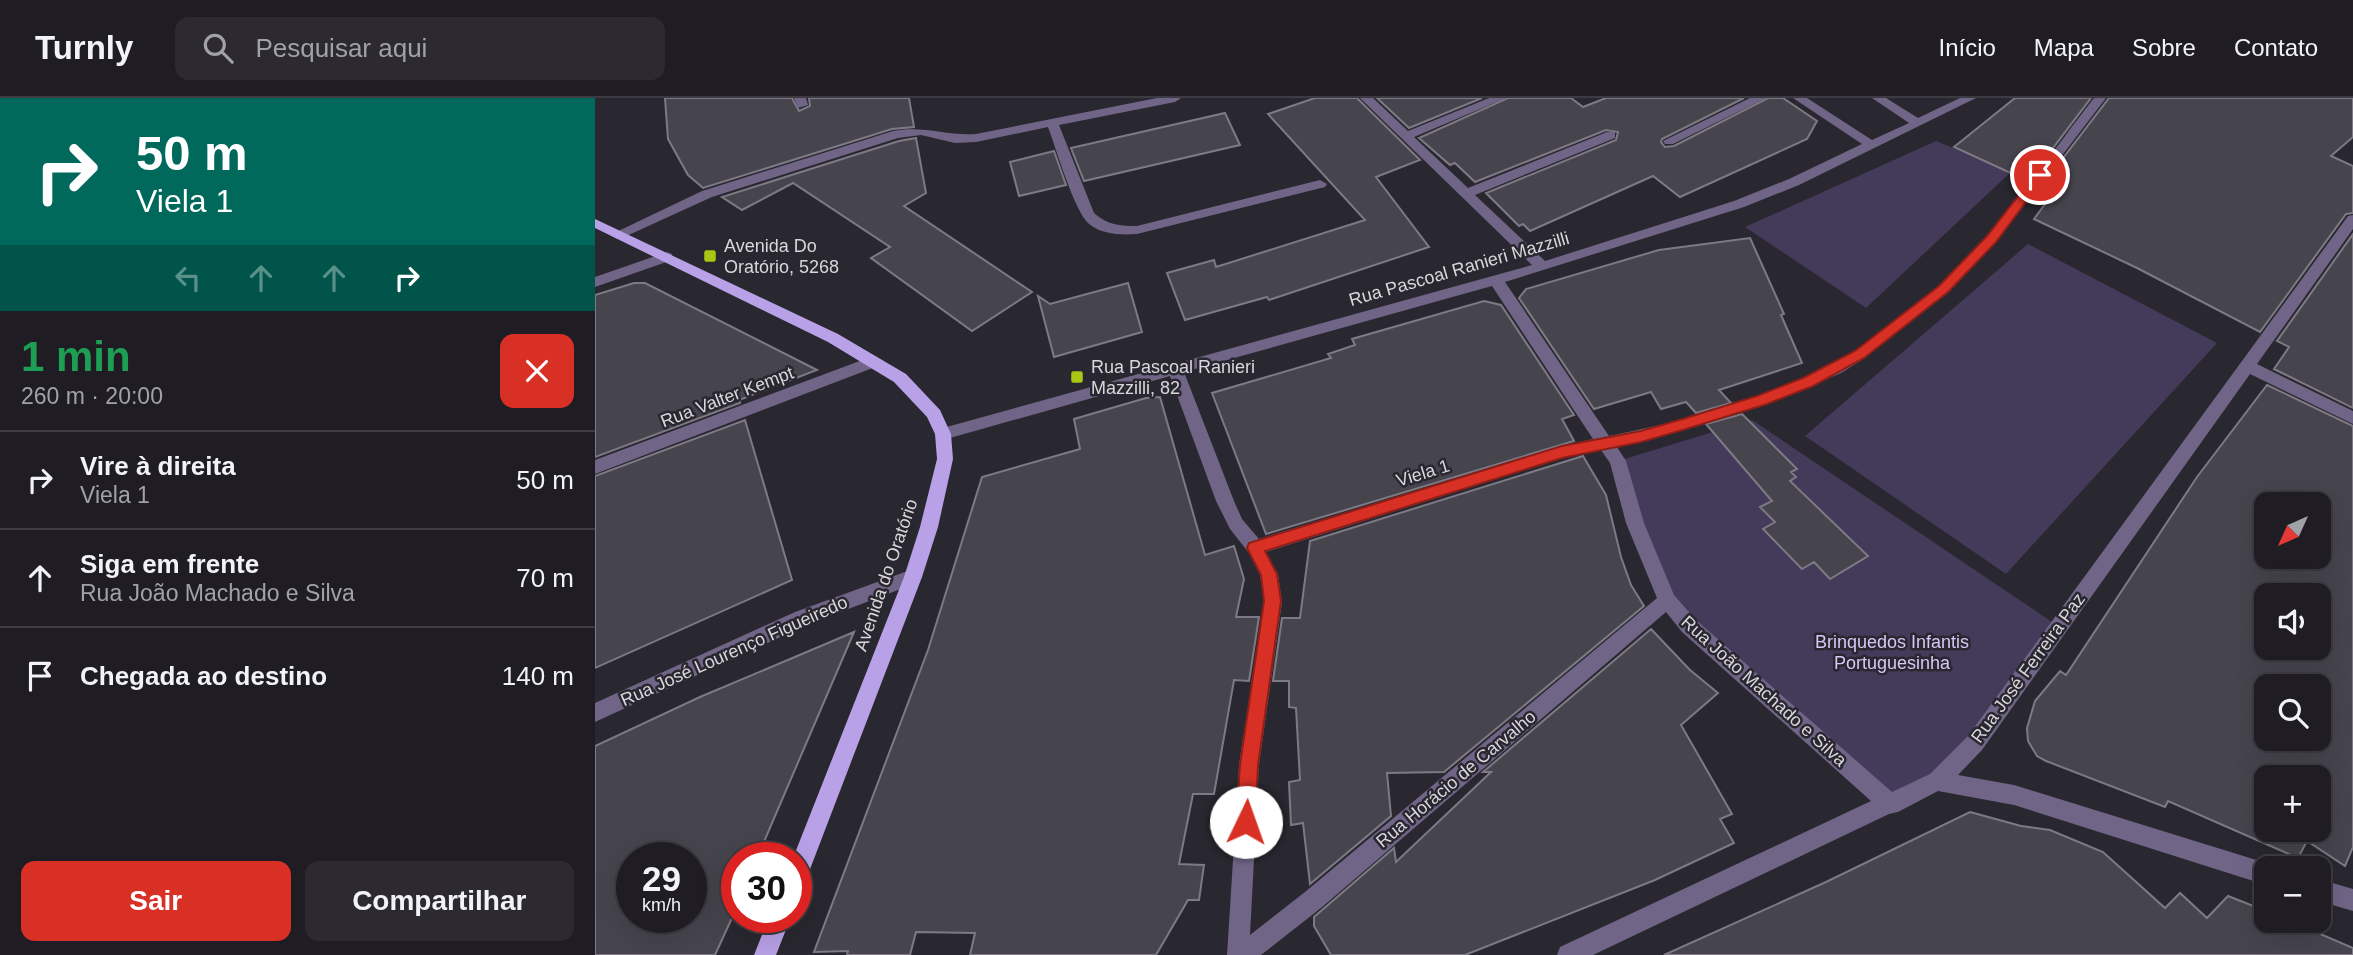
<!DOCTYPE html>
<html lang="pt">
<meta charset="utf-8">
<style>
body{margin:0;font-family:Arial,sans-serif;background:#2c2a30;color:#f1f3f6;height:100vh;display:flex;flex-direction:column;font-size:26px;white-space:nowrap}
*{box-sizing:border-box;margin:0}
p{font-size:23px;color:#a1a2a6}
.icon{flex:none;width:38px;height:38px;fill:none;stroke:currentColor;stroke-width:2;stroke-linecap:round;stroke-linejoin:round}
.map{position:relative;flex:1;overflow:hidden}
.panel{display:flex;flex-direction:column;background:#1f1d23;width:595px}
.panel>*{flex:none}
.guide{background:#00695c;color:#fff;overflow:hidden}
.needle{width:46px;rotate:225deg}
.fabs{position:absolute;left:1659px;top:394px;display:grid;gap:14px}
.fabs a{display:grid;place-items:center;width:77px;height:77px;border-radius:14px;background:#1f1d23;box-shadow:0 7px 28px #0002,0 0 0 2px #3c3b41;font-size:35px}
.speed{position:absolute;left:21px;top:744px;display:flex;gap:14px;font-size:35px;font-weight:700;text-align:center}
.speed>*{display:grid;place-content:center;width:91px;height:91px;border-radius:50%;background:#1f1d23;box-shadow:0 7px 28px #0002,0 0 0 2px #3c3b41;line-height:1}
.speed small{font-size:18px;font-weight:400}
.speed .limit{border:10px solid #d22;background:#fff;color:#111}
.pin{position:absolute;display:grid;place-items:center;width:60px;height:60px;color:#fff;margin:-30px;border:4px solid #fff;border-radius:50%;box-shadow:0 2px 7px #0007}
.me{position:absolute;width:77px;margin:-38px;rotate:3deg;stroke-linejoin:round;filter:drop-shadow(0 0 5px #0008)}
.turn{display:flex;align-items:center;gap:24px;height:147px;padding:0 21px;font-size:32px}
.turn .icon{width:91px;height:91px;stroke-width:2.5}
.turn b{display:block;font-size:49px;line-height:60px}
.lanes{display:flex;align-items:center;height:66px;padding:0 21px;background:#0003;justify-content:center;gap:35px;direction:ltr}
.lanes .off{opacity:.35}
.round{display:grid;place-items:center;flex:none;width:74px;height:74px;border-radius:14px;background:#2c2a30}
.summary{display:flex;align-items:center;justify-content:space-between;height:119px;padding:0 21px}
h1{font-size:42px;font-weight:600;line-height:52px;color:#1e9e55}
.button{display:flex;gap:14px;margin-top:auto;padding:14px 21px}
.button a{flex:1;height:80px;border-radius:14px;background:#d93025;color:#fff;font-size:28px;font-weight:600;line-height:80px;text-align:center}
.button a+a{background:#2c2a30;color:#f1f3f6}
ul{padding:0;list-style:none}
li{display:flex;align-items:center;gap:21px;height:98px;padding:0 21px;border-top:2px solid #3c3b41}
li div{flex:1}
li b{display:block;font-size:26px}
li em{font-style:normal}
header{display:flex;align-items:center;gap:42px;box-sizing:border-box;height:98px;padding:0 35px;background:#1f1d23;border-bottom:2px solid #3c3b41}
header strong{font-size:33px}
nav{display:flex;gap:38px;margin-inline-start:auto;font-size:24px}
.search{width:490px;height:63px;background:#2c2a30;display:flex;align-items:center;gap:18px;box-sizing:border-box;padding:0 24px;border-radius:14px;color:#a1a2a6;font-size:26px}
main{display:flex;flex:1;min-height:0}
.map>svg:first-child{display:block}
.green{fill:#443a59}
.building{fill:#46444d;stroke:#7d7a85;stroke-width:2;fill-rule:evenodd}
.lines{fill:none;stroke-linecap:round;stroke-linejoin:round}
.minor{fill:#706586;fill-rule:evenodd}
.major{fill:#b8a1e6;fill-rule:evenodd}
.route{fill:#d93025;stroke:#8d1f18;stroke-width:2}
.poi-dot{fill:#abc716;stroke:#29272f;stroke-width:2.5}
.labels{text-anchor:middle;stroke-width:5;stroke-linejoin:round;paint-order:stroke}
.poi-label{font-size:18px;fill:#d9d7dd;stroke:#29272f;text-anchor:start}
.street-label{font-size:18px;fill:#d9d7dd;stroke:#29272f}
.park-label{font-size:18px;fill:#d7c7f8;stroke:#29272f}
</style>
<header>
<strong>Turnly</strong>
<div class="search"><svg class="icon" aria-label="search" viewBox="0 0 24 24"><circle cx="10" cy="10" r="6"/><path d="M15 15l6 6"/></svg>Pesquisar aqui</div>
<nav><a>Início</a><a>Mapa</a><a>Sobre</a><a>Contato</a></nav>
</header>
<main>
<section class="panel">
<div class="guide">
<div class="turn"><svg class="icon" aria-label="right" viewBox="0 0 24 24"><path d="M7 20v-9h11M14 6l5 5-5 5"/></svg><div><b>50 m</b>Viela 1</div></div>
<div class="lanes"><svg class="icon off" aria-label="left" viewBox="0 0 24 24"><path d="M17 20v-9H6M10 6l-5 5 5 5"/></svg><svg class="icon off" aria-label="ahead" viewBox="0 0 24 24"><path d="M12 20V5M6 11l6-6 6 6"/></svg><svg class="icon off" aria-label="ahead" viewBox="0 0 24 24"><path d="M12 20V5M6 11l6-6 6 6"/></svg><svg class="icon" aria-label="right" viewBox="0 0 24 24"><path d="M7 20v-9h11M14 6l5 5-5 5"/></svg></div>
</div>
<div class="summary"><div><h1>1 min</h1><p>260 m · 20:00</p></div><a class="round" style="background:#d93025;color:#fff"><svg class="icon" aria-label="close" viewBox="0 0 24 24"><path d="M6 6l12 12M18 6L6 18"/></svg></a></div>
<ul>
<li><svg class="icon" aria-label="right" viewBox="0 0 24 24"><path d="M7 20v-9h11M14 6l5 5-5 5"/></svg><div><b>Vire à direita</b><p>Viela 1</p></div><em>50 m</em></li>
<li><svg class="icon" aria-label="ahead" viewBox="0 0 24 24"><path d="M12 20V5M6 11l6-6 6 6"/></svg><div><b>Siga em frente</b><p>Rua João Machado e Silva</p></div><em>70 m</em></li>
<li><svg class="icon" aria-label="arrive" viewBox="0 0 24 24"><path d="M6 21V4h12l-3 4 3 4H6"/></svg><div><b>Chegada ao destino</b></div><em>140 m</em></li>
</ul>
<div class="button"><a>Sair</a><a>Compartilhar</a></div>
</section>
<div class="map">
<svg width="1758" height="857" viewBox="0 0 1758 857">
<rect width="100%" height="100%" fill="#29272f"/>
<path class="green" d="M1341,43L1416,74L1271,210L1150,129Z
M1433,146L1622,245L1411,476L1210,338Z
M1157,322L1463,528L1374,653L1296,707L1072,502L1023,363Z"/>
<path class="building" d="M70,0H197L204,13L215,8L214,0H314L319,29L297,31L108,90L93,77L73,41Z
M720,0H762L825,62L781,79L834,149L674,202L672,199L590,222L572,175L619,162L621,169L770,122L673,16Z
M782,0H887L814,30Z
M913,0H976L988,9L1011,0H1149L1067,41L1066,44L1070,49L1079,48L1173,0H1188L1222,23L1212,41L1085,99L1058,78L935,133L928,126L924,128L891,95L1021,42L1023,34L1011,32L880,84L860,65L855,67L824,40Z
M1420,0H1496L1433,83L1359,49Z
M1514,0H1758V39L1736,58L1758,68V115L1751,116L1665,234L1542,170L1439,121L1458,95L1446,89Z
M630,15L645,47L489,83L476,50Z
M321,40L331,95L309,108L437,194L377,233L276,160L295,149L198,85L147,112L127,99L304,43Z
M459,53L471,87L424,98L415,64Z
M1758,136V310L1679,271L1694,249L1682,243Z
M1155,140L1189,216L1186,217L1207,265L1124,292L1136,305L1101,315L1091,304L1066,311L1056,294L999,311L924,200L931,191L1064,152Z
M39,185H50L222,272L144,302L145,305L0,359V197Z
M533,185L547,234L459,259L443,198L455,206Z
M889,203L906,207L979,317L967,321L979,343L671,436L617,295L736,260L733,256L760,247L757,241Z
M1672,287L1758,328V749L1750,768L1712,743L1703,760L1573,703L1570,709L1451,663L1442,658L1433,643L1432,630L1440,603L1465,573L1471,577L1602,379ZM1671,406H1724V458H1671ZM1671,497H1724V550H1671ZM1671,588H1724V640H1671ZM1671,679H1724V732H1671Z
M565,299L610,457L639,448L649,481L641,519H664L654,583L639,582L619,696H598L584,766L609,767L604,802H593L561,857H375L380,835L321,834L315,857H252L253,853L219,854L333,552L387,379L485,351L479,321L551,300Z
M1147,316L1202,371L1196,374L1201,379L1195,383L1273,458L1235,481L1219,464L1207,471L1168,431L1180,424L1165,409L1177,403L1111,326Z
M150,322L197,482L0,570V378Z
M988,358L1011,397L1026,459L1036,487L1049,508L849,674L792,675L796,718L715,786L708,725L696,727L694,684L705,682L701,610L694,609V583H678L687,520H705L715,443Z
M1056,531L1095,572L1123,595L1086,627L1137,716L1125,721L1139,745L1060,782L870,857H736L719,828V819L799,750L801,764L896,674H888Z
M259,534L162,760H142V809L120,857H0V648L105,599ZM37,760H96V819H37Z
M1375,714L1426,728L1455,732L1508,754L1570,810L1585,795L1612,820L1633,798L1671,813V822H1693L1758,850V857H1069L1231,784Z"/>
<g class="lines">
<path class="minor" d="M199,0H211L213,7L203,10Z
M562,0H586L580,4L464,27L499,115C512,127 525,128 542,128L725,82L732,86L730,89L542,136C526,137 508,137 494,126C479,113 461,50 453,29L381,44L360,45L326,37L303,40L117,99L27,140L22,141L15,137L107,93L298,33C328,27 351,38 381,36Z
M765,0H778L813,33L894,0H911L819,39L873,90L1012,34H1020V40L880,97L950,163L1139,103L1194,81L1267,46L1198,0H1212L1277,42L1314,25L1277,0H1291L1323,20L1365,0H1381L1204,87L1149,109L910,184L1014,338C1086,324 1171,301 1236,267C1270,249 1314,214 1343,188C1401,138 1451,61 1499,0H1511L1401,144L1354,194L1270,260L1246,275L1173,306L1022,349L1031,363L1049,425L1079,497L1101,522L1297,694L1335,676L1373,638L1753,118L1758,117V131L1662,266L1758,313V326L1655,276L1387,652L1363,677L1419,687L1671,765L1679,770H1671V787L1419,707L1343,693L1303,714L1294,716L998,857H962L965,849L1276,703L1087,534L1071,514L726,810L666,857H632L644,667L669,504L665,477L654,455L635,431L621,403L575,278L348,342L340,336L348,330L937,167ZM897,188L998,341L967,348L664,441L647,421L639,403L589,274ZM1006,352L1015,365L1031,425L1062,500L710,794L655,837L664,667L687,504L683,476L671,454L967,360Z
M1155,0H1171L1078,46H1070L1068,43Z
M72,154L77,156V162L0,189V179Z
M278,258L286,264L283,268L0,376V362Z
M318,471L324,474L327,479L324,484L214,526L0,624V605L200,514Z
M1724,781L1758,791V813L1724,803Z"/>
<path class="major" d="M0,121L243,236L311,276L345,312L356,336L358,361L343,429L327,479L212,779L209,787L201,790V760H198L309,479L325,429L342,361L340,336L332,319L299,284L233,244L0,130Z
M174,819H196L181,857H159Z"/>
</g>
<path class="route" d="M1445,74L1451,77L1401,144L1353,194L1269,260L1218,288L1172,306L1091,331L1046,344L967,360L670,453L682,476L686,503L663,667L660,724L657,731L651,734L644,731L641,724L645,667L669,503L666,477L652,450L654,445L967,348L1046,333L1091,320L1162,298L1208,280L1260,253L1344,188L1392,138L1441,75Z"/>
<g class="poi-dot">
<rect x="108" y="151" width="14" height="14" rx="3.5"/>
<rect x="475" y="272" width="14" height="14" rx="3.5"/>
</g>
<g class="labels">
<g class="poi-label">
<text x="129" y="154">Avenida Do<tspan x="129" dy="21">Oratório, 5268</tspan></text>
<text x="496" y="275">Rua Pascoal Ranieri<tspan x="496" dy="21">Mazzilli, 82</tspan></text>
</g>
<g class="street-label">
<text transform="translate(864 171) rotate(-16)" y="6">Rua Pascoal Ranieri Mazzilli</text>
<text transform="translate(132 299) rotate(-21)" y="6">Rua Valter Kempt</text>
<text transform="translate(828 375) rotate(-17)" y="6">Viela 1</text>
<text transform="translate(291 477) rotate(-71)" y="6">Avenida do Oratório</text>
<text transform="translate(139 553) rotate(-24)" y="6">Rua José Lourenço Figueiredo</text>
<text transform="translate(1433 570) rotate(-54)" y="6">Rua José Ferreira Paz</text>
<text transform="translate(1169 593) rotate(42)" y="6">Rua João Machado e Silva</text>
<text transform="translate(861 681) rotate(-40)" y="6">Rua Horácio de Carvalho</text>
</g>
<g class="park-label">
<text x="1297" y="550">Brinquedos Infantis<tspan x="1297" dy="21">Portuguesinha</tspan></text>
</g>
</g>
</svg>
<div class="fabs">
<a><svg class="needle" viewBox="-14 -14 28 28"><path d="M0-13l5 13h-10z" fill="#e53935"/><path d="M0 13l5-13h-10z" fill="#a1a2a6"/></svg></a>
<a><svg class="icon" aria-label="sound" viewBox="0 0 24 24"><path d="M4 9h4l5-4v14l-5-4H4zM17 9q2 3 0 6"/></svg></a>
<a><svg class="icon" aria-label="search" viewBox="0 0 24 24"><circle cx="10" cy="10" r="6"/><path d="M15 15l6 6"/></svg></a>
<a>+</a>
<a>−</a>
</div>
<div class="speed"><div>29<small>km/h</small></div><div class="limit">30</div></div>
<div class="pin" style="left:1445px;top:77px;background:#d93025"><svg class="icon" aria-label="arrive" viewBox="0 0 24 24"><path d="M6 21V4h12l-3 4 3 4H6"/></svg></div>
<svg class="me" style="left:651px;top:724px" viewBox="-20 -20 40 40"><circle r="19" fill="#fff"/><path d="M0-13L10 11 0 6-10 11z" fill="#d93025"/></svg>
</div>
</main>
